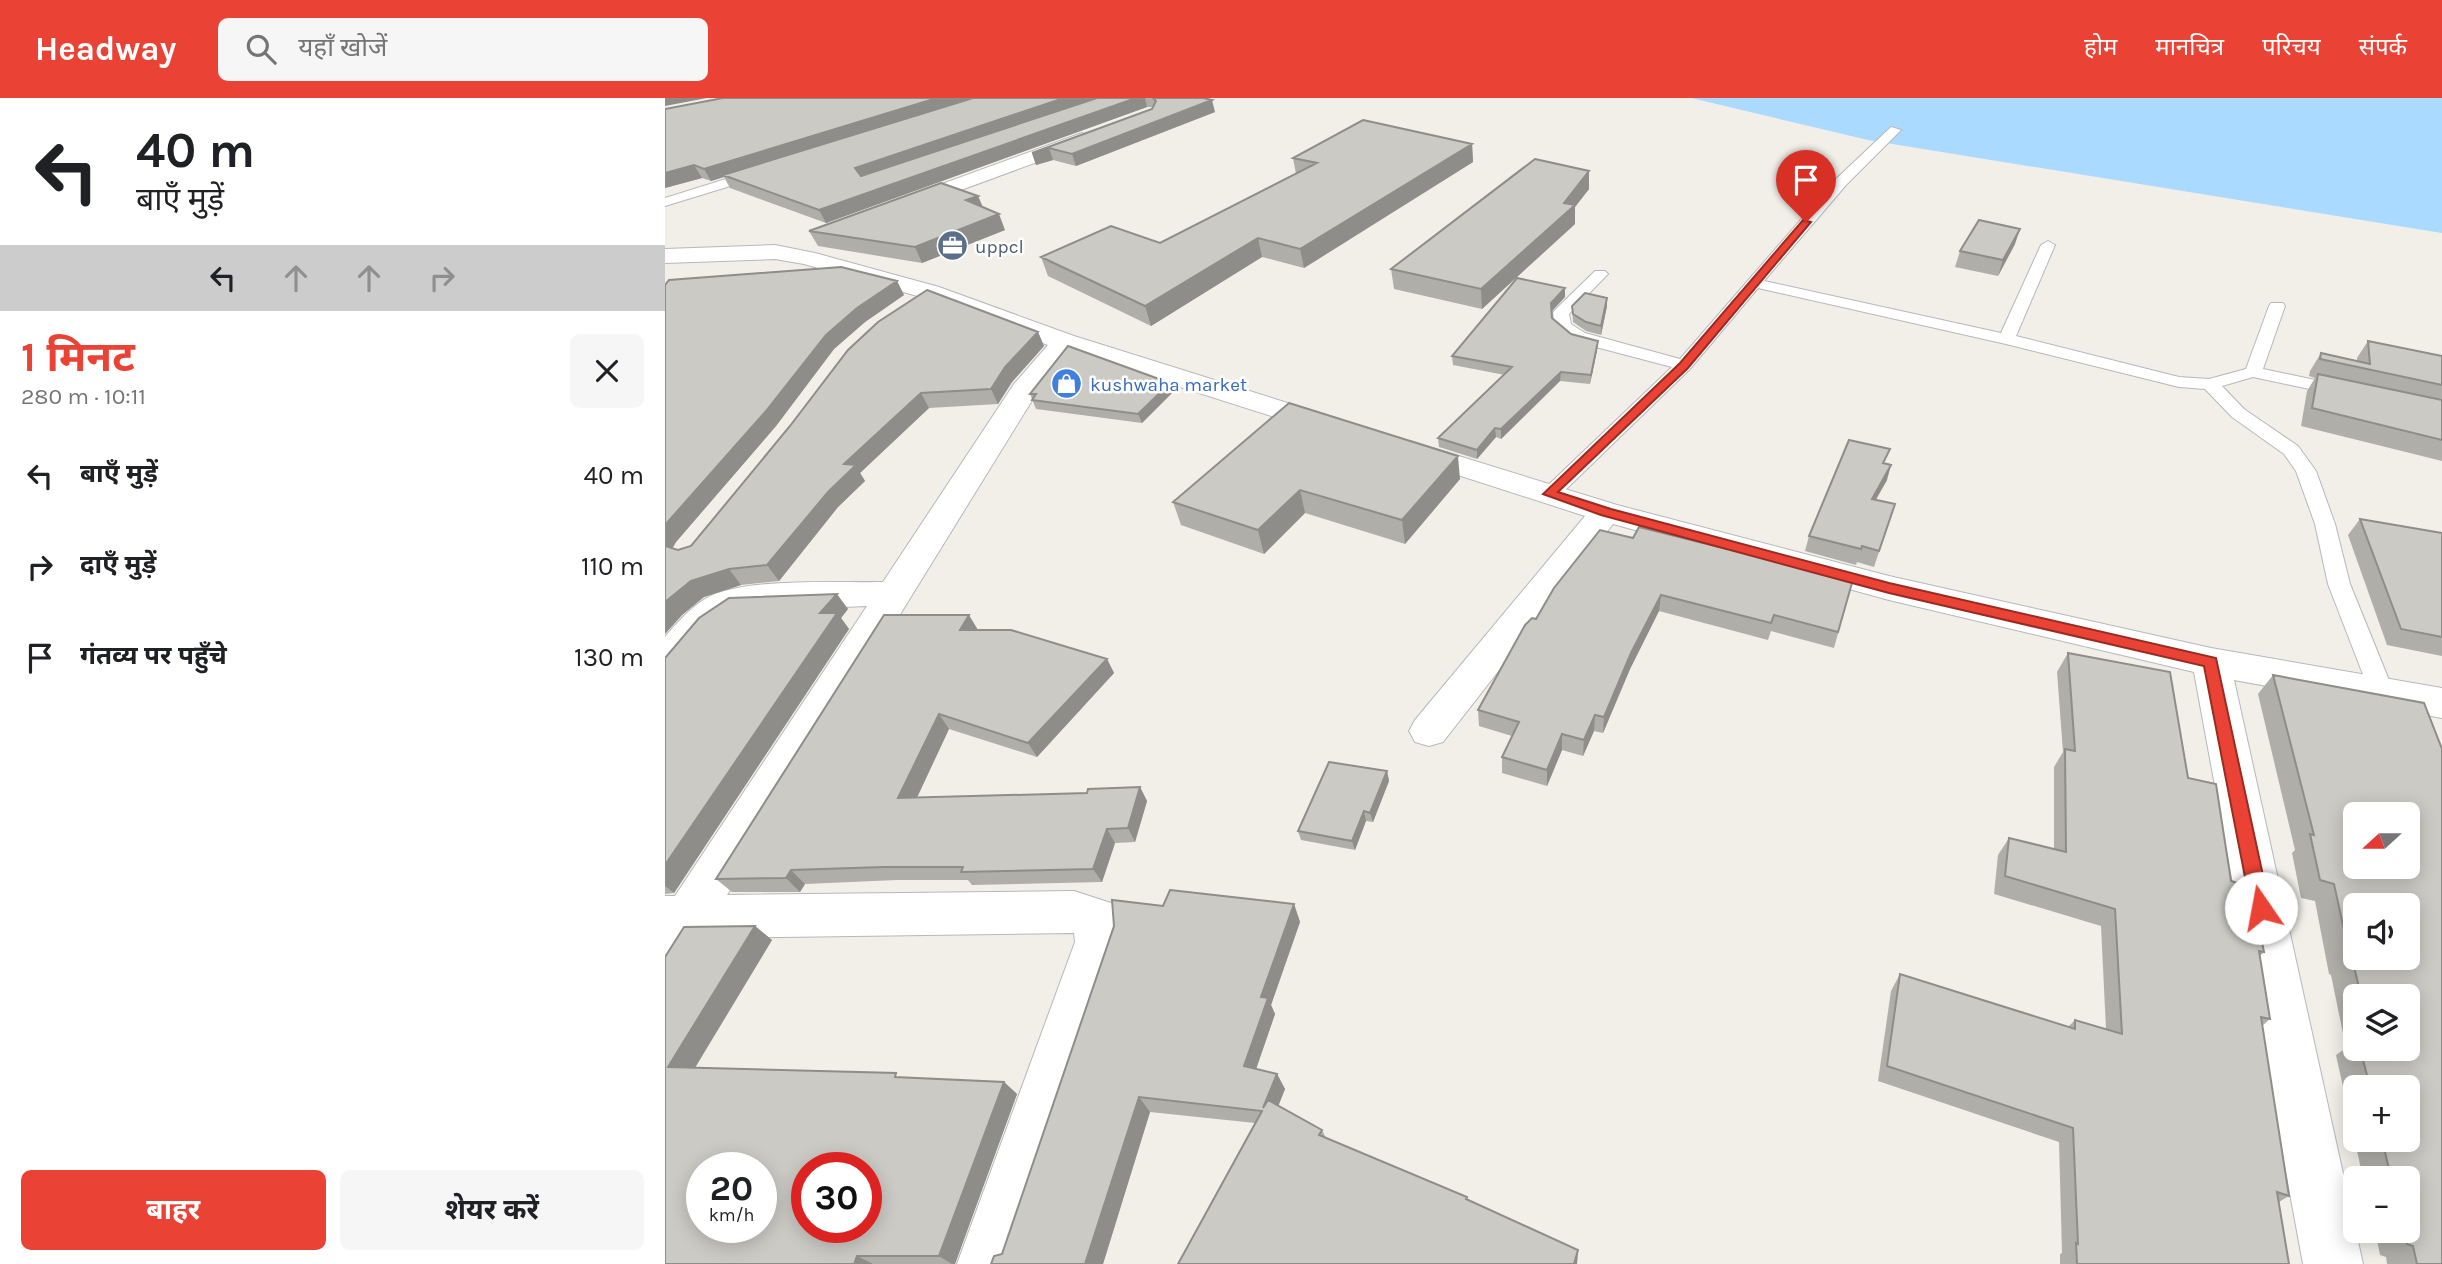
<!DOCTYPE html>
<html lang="hi">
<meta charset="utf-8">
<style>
body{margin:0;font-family:Karla,"Noto Sans Devanagari",sans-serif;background:#f6f6f6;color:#202124;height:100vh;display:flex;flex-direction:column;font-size:26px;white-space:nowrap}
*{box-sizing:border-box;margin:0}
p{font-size:23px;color:#757577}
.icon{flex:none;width:38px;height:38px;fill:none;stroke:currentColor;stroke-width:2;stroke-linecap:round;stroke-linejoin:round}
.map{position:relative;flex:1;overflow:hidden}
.side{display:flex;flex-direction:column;background:#fff;width:665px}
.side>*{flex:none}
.guide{background:#fff;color:#202124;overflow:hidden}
.needle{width:46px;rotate:249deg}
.controls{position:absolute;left:1678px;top:704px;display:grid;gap:14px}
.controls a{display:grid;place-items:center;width:77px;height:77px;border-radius:10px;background:#fff;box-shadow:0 4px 18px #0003;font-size:35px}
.speed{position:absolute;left:21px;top:1054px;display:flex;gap:14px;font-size:35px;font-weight:700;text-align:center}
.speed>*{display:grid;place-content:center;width:91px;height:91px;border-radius:50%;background:#fff;box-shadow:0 4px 18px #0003;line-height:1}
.speed small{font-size:18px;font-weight:400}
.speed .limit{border:10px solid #d22;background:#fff;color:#111}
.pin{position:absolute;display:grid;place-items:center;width:60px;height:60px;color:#fff;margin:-72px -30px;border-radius:50% 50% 50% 0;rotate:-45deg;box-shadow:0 0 7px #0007}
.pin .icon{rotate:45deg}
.me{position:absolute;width:77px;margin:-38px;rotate:348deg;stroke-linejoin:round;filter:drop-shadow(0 0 5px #0008)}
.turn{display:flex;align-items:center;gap:24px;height:147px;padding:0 21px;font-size:32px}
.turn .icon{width:91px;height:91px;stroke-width:2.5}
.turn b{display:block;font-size:49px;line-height:60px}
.lanes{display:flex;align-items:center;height:66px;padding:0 21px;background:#0003;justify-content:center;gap:35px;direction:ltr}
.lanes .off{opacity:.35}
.round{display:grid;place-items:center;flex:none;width:74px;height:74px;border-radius:10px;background:#f6f6f6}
.overview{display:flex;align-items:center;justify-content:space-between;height:119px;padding:0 21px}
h1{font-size:42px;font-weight:700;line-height:52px;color:#ea4335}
.primary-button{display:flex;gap:14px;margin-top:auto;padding:14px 21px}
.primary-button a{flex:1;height:80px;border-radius:10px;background:#ea4335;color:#fff;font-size:28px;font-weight:700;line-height:80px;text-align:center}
.primary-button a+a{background:#f6f6f6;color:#202124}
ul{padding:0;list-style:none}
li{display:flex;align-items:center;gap:21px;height:91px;padding:0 21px}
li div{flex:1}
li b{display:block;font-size:26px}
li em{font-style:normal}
header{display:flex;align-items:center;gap:42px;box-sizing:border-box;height:98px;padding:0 35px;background:#ea4335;color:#fff}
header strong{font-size:33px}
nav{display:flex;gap:38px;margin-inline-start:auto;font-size:24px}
.search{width:490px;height:63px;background:#f6f6f6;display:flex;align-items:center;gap:18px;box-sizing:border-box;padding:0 24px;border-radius:10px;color:#757577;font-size:26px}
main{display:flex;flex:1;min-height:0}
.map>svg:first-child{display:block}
.water{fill:#aadaff}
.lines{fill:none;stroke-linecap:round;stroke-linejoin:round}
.lane-casing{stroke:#b5b8bc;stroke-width:2}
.street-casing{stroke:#b5b8bc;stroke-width:2}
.lane{fill:#fff;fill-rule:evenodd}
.street{fill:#fff;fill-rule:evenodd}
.wall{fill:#afaea9;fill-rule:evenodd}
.shaded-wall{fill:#8f8d8a}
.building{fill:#cccac5;stroke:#8f8d8a;stroke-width:2;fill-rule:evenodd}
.route{fill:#ea4335;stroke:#982c22;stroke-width:2}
.labels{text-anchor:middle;stroke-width:5;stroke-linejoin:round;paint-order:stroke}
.far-service-label{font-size:19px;fill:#4e5e75;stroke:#fff;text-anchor:start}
.far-shop-label{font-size:19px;fill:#366cbe;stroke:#fff;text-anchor:start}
</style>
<header>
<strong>Headway</strong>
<div class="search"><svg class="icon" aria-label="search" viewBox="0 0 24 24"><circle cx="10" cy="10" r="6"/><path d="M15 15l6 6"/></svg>यहाँ खोजें</div>
<nav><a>होम</a><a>मानचित्र</a><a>परिचय</a><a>संपर्क</a></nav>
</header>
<main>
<section class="side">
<div class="guide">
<div class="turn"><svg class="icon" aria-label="left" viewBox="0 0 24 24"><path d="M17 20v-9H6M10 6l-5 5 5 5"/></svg><div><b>40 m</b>बाएँ मुड़ें</div></div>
<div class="lanes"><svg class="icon" aria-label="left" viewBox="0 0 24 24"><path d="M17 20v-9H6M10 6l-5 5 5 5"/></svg><svg class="icon off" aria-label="ahead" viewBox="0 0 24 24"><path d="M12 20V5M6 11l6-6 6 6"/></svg><svg class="icon off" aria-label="ahead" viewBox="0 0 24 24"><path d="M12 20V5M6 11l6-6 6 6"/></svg><svg class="icon off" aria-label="right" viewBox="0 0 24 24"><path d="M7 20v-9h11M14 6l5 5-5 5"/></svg></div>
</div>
<div class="overview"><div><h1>1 मिनट</h1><p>280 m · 10:11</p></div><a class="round"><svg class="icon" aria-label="close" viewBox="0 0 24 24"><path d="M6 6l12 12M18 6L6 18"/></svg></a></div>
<ul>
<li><svg class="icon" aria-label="left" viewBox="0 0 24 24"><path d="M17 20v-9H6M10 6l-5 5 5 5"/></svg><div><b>बाएँ मुड़ें</b></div><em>40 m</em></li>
<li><svg class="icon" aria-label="right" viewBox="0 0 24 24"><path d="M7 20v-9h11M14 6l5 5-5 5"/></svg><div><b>दाएँ मुड़ें</b></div><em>110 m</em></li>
<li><svg class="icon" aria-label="arrive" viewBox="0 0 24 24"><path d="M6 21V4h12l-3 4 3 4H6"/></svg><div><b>गंतव्य पर पहुँचे</b></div><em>130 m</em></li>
</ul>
<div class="primary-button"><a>बाहर</a><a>शेयर करें</a></div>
</section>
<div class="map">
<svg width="1777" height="1166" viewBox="0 0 1777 1166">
<rect width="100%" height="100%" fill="#f1efe8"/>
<path class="water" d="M1026,0H1777V135L1203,42Z"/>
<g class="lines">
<defs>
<path id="lane" d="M1226,29L1236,32L1181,87L1099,183L1336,235L1376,147L1383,143L1390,147L1351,238L1514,279L1544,281L1581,271L1604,208L1606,205H1618L1620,208L1598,271L1683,289L1686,293L1683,297L1677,298L1588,279L1557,288L1579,311L1633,348L1651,373L1670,426L1685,486L1728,592L1725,598L1716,601L1707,598L1704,592L1663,486L1650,426L1631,373L1619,356L1567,319L1540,291L1514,289L1341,246L1093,190L1025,271L892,400H878L875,396L878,392L1007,269L908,243L890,228L888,215L890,212L930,173H940L943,176L940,179L904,216L906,226L920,235L1015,261L1171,81Z
M93,71L99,75L98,78L0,108V100Z"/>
<path id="street" d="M417,35L426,41L424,45L247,110H233L229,106L233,102Z
M110,147L150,155L274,189L409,238L677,322L682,328L677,334L667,337L657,334L405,254L371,296L62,797L409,793L449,806L456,821L458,844L352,1166H292L410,844L409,835L36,840L17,871L0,877V798H10L202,508L76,513L46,534L13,574L0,578V539C12,525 24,511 40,501C76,479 173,485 218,484L349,286L383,247L256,199L139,166L110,161L0,165V151Z
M745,343L952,407L1224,478L1546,550L1777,590V620L1569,582L1698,1166H1638L1529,574L1224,502L948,426L778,644L764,648L750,644L744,633L750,622L920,418L734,358L730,352L734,346Z"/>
</defs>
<use href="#lane" class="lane-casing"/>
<use href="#street" class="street-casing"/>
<use href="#lane" class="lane"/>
<use href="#street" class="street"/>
</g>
<path class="wall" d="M58,0H538L550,14L411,68L388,62L371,67L367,55L487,11L488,9H482L161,125L65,90L59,79L46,83L37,80L0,90Z
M807,46L808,64L639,170L597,159L486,228L383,178L376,159L495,145L631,76L628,60Z
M924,73V91L910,109V126L817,211L729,191L726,171Z
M313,98L318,109L340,132L257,165L153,148L144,133Z
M1350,146L1333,178L1290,169L1295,153Z
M232,183L239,197L200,224L169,251L111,328L11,444L7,450L13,452L26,448L125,328L373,234L379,248L347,284L333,306L264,310L195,375L200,383L173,409L114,483L76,487L39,499L17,517L0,536V187Z
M900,199L887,213V220L906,236L933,243L932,252L925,286L895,283L836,341L831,339L812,361L774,349L773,340L840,277L788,267L787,258Z
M942,200V208L936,237L921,233L908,224L907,208Z
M1703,243L1777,258V363L1636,328L1642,293L1650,280L1644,278L1645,273L1656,255L1692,263V260Z
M505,285L508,294L477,325L371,311L365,296Z
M624,305L795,381L740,446L640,415L599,456L516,427L508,404Z
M1222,382L1211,402L1230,406L1209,469L1192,464L1191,467L1140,453L1144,438Z
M1695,421L1777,435V558L1722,547L1683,437Z
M968,440L1062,451L1189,478L1169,550L1106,533L1103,542L994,513L965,571L938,635L929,633L918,658L897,652L882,688L837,675V659L847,638L814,628L813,612L871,521Z
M183,511L176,520L184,531L9,795L0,796V560Z
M312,532L442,561L449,575L372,659L284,631L252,700L422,695L475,689L482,703L470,744L450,745L437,784L307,787L303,782H232L140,786L135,794H67L51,781Z
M1403,555L1523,680L1566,783L1599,854L1595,858L1605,921L1597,928L1624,1098L1614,1104L1624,1166H1395V1156L1397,1155L1394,1044L1213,983L1226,893L1235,876L1403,929L1410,922L1441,931L1436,828L1329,796L1333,757L1344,740L1389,751V669L1398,654L1392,574Z
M1608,577L1759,605L1777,1166H1722L1721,1159L1715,1157L1710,1132H1743V1080H1698L1671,957L1681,950L1666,877L1664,876L1650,803L1636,800L1627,755L1630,752L1593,596ZM1690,898H1743V950H1690ZM1690,989H1743V1041H1690Z
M722,673L724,683L708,724L701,723L690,752L636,742L633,733Z
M629,806L635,824L606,907L610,916L591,971L612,976L620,991L613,1008L657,1032L661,1040L913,1152L912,1166H513L590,1025L485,1014L438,1166H326L337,1156L498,808Z
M90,828L107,842L30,970L339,984L352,996L290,1166H0V859Z"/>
<path class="shaded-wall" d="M0,0H42L0,8Z
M272,0H313L58,77L59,79L46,83L39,71Z
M399,0H436L196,83L190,70Z
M471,0H480L482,9L161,125L154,112Z
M547,2L550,14L411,68L407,56Z
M807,46L808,64L639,170L635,151Z
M384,50L388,62L371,67L367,55Z
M29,67L37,80L0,90V75Z
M924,73V91L910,109V126L817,211L816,191L899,105Z
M313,98L319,113L301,102Z
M334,116L340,132L257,165L250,149Z
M1355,131L1350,146L1333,178L1338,162Z
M593,140L597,159L486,228L480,208Z
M232,183L239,197L200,224L169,251L111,328L11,444L6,453L0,451V427L161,237L192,210Z
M900,190V199L886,214V205Z
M942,200V208L936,237V228Z
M373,234L379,248L347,284L333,306L326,291L340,269Z
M933,243L932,252L925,286L926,277Z
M896,274L895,283L836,341V331Z
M505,285L508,294L477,325L473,316Z
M256,295L264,310L195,375L200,383L173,409L114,483L102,467L179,366Z
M830,330L831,339L812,361V352Z
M793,358L795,381L740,446L737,422Z
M1226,367L1222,382L1202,416L1207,401Z
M635,392L640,415L599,456L593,432Z
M64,471L76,487L39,499L17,517L0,536V504L3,501L26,483Z
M172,496L183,511L176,520L184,531L9,795L0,788V767L155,515Z
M996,497L994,513L965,571L938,635L939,619L966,555Z
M304,517L313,532H295Z
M442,561L449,575L372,659L363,645Z
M274,616L284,631L245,714L233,700Z
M930,617L929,633L918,658L919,642Z
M897,636V652L882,688V672Z
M722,673L724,683L708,724L705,715Z
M475,689L482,703L470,744L463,730Z
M699,713L701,723L690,752L687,743Z
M442,731L450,745L437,784L428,771Z
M126,772L140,786L135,794L121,780Z
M629,806L635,824L606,907L610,916L587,983L579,968L596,899Z
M90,828L107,842L23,981L3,969Z
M612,976L620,991L607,1024L598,1010Z
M339,984L352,996L290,1166H287L274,1158Z
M474,999L485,1014L438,1166H420Z
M913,1152L912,1166H909Z
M192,1158L208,1166H189Z"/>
<path class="building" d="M58,0H272L39,71L29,67L0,75V11Z
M308,0H399L190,70L196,78L432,0H471L154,112L58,77Z
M488,0H538L547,2L407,56L384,50L367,55L487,11L491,3Z
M698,22L807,46L635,151L593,140L480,208L376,159L446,128L495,145L652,65L628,60Z
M870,61L924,73L899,105L910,107L816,191L726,171Z
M276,85L313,98L301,102L334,116L250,149L144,133Z
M1314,122L1355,131L1338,162L1295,153Z
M176,169L232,183L192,210L161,237L101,313L0,427V187L4,182Z
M852,180L900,190L886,205L887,220L906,236L933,243L926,277L896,274L836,331L830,330L812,352L773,340L847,269L787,258Z
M262,192L373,234L340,269L326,291L256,295L179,366L191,367L163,394L102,467L64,471L26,483L0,504V448L13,452L26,448L125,328L183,252L213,224Z
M920,195L942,200L936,228L921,224L908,216L907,208Z
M1703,243L1777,258V287L1655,261L1656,255L1705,266Z
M403,248L505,285L473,316L367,302L371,296H365Z
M1653,276L1777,302V342L1647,310Z
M624,305L793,358L737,422L635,392L593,432L508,404Z
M1184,342L1225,351L1218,365L1226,367L1207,401L1230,406L1214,453L1197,448L1196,451L1144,438Z
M1695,421L1777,435V539L1736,531Z
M974,429L1062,451L1064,444L1189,478L1173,534L1109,517L1106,525L996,497L966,555L939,619L930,617L919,642L897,636L882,672L837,659L854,624L813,612L860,527L867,520L871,521L889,490L935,432L968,440Z
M172,496L155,515H172L0,767V560L34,520L64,500Z
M219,517H304L295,532H346L442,561L363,645L274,616L233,700L422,695L423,691L475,689L463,730L442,731L428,771L296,774L298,769H219L126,772L121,780L51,781Z
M1403,555L1505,574L1523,680L1551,686L1566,783L1586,789L1599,854L1594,853L1605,921L1596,919L1624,1098L1612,1094L1624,1166H1412L1411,1145L1413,1146L1408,1030L1222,968L1235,876L1410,931V922L1457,936L1450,811L1340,778L1344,740L1401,754L1400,651L1410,653Z
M1608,577L1759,605L1777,651V1166H1752L1748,1148L1742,1146L1739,1132H1743V1080H1726L1717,1041H1743V989H1705L1695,950H1743V898H1696L1687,860L1685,859L1669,786L1655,782L1645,736L1649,737ZM1690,716H1743V768H1690ZM1690,807H1743V859H1690Z
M664,664L722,673L705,715L699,713L687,743L633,733Z
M505,792L629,806L596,899L603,900L579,968L612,976L598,1010L603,1002L657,1032L654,1037L802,1099L801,1101L913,1152L909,1166H513L597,1013L474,999L420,1166H326L329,1158L337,1156L449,828L447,802L498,808Z
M90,828L3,969L231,975L230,979L339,984L274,1158H192L189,1166H0V859L19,829ZM37,1069H96V1129H37ZM142,1069H201V1129H142Z"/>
<path class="route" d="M1138,122L1146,124L1023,270L893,394L946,411L1224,485L1551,560L1605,810L1603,816L1596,819L1589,816L1586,810L1539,568L1224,495L936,417L878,396L1015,265Z"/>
<defs>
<symbol id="office-disc" viewBox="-11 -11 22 22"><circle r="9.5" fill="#5c6f8a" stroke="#fff"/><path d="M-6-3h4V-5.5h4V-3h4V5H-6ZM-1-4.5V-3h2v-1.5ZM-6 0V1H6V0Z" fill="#fff"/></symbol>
<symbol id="shop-disc" viewBox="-11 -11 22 22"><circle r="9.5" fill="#3f7fe0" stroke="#fff"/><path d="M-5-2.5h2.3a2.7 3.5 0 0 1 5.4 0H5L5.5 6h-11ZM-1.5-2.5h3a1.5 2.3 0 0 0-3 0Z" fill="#fff"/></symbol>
</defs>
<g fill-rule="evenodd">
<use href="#office-disc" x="270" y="130" width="35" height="35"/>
<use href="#shop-disc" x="384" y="268" width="35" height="35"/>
</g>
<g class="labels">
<g class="far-service-label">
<text x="310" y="155">uppcl</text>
</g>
<g class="far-shop-label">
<text x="425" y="293">kushwaha market</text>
</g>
</g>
</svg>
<div class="controls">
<a><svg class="needle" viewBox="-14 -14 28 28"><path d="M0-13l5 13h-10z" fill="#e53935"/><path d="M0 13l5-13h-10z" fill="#757577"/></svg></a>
<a><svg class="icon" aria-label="sound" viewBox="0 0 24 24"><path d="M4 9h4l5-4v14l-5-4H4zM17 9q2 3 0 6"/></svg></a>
<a><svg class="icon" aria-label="layers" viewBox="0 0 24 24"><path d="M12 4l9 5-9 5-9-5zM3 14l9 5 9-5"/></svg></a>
<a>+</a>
<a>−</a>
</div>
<div class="speed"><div>20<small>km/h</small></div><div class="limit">30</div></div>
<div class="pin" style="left:1141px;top:124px;background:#d93025"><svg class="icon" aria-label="arrive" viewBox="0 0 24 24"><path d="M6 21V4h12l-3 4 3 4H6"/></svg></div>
<svg class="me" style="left:1596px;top:810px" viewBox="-20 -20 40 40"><circle r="19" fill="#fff"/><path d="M0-13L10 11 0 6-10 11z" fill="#ea4335"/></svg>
</div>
</main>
